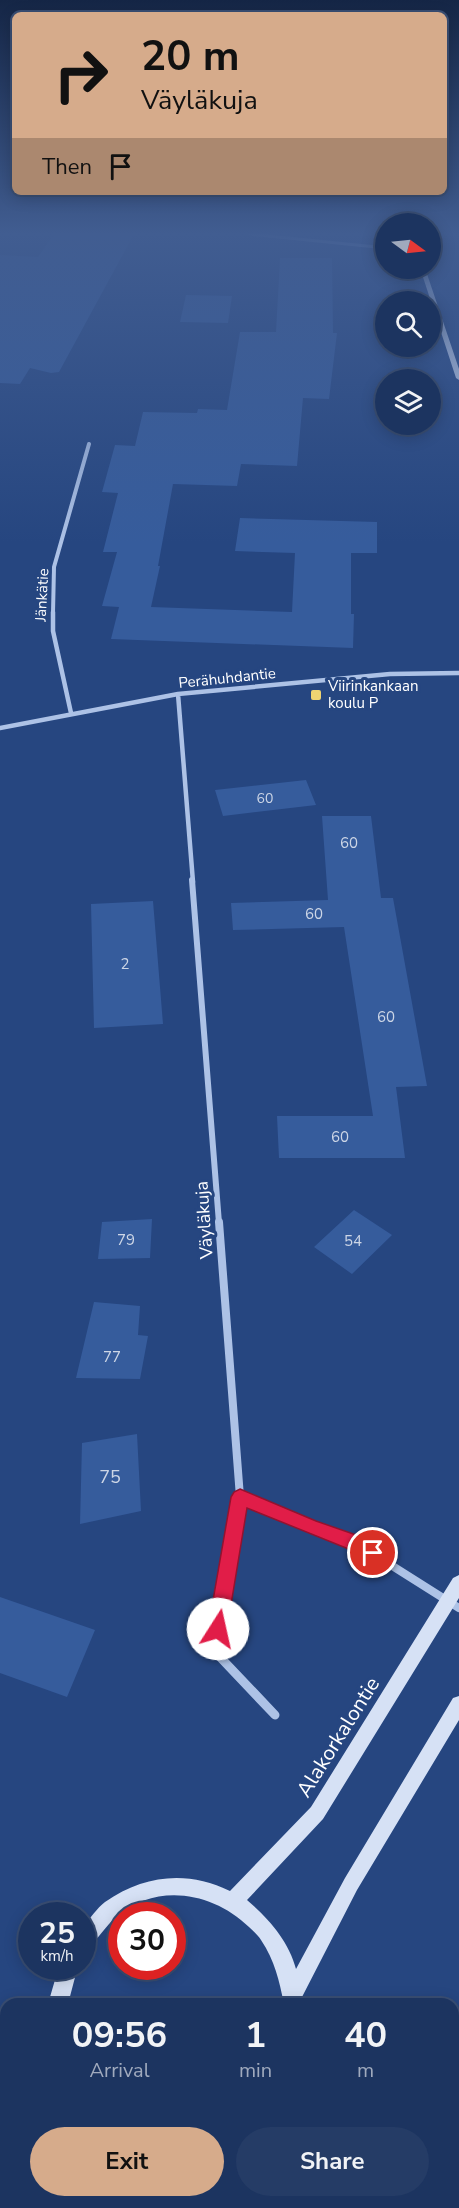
<!DOCTYPE html>
<meta charset="utf-8">
<style>
body{margin:0;font-family:"Nunito Sans",sans-serif;background:#253c66;color:#f1f3f6;height:100vh;display:flex;flex-direction:column;font-size:22px;white-space:nowrap}
*{box-sizing:border-box;margin:0}
p{font-size:20px;color:#a0aabd}
.icon{flex:none;width:33px;height:33px;fill:none;stroke:currentColor;stroke-width:2;stroke-linecap:round;stroke-linejoin:round}
.map{position:relative;flex:1;overflow:hidden}
.sheet{position:absolute;left:0px;top:1998px;width:459px;height:210px;display:flex;flex-direction:column;background:#1c3460;border-radius:18px 18px 0 0;box-shadow:0 3px 15px #0003,0 0 0 2px #3a4f75}
.sheet>*{flex:none}
.guide{position:absolute;left:12px;top:12px;width:435px;height:183px;border-radius:9px;box-shadow:0 3px 15px #0003,0 0 0 2px #3a4f75;background:#d6ab8b;color:#111;overflow:hidden}
.needle{width:39px;rotate:105deg}
.buttons{position:absolute;left:375px;top:213px;display:grid;gap:12px}
.buttons a{display:grid;place-items:center;width:66px;height:66px;border-radius:50%;background:#1c3460;box-shadow:0 3px 15px #0003,0 0 0 2px #3a4f75;font-size:30px}
.speed{position:absolute;left:18px;top:1902px;display:flex;gap:12px;font-size:30px;font-weight:700;text-align:center}
.speed>*{display:grid;place-content:center;width:78px;height:78px;border-radius:50%;background:#1c3460;box-shadow:0 3px 15px #0003,0 0 0 2px #3a4f75;line-height:1}
.speed small{font-size:15px;font-weight:400}
.speed .limit{border:9px solid #d22;background:#fff;color:#111}
.pin{position:absolute;display:grid;place-items:center;width:51px;height:51px;color:#fff;margin:-26px;border:3px solid #fff;border-radius:50%;box-shadow:0 2px 6px #0007}
.me{position:absolute;width:66px;margin:-33px;rotate:10deg;stroke-linejoin:round;filter:drop-shadow(0 0 4px #0008)}
.turn{display:flex;align-items:center;gap:21px;height:126px;padding:0 30px;font-size:27px}
.turn .icon{width:78px;height:78px;stroke-width:2.5}
.turn b{display:block;font-size:42px;line-height:51px}
.then{display:flex;align-items:center;height:57px;padding:0 30px;background:#0003;gap:12px;font-size:22px}
.eta{display:flex;justify-content:space-evenly;align-items:center;height:102px;text-align:center}
.eta b{font-size:36px;font-weight:700;line-height:42px}
.cta{display:flex;gap:12px;margin-top:auto;padding:12px 30px}
.cta a{flex:1;height:69px;border-radius:36px;background:#d6ab8b;color:#111;font-size:24px;font-weight:700;line-height:69px;text-align:center}
.cta a+a{background:#253c66;color:#f1f3f6}
.map>svg:first-child{display:block}
.building{fill:#365c9c}
.lines{fill:none;stroke-linecap:round;stroke-linejoin:round}
.street-far5{stroke:#adc2e6;stroke-width:3}
.street-far4{stroke:#adc2e6;stroke-width:4}
.street-far3{stroke:#adc2e6;stroke-width:4.5}
.street-far2{stroke:#adc2e6;stroke-width:6}
.street-far1{stroke:#adc2e6;stroke-width:8}
.street{stroke:#adc2e6;stroke-width:9}
.secondary{fill:#d6e1f5;fill-rule:evenodd}
.route{fill:#e11d48;stroke:#92132f;stroke-width:1.5}
.poi-dot{fill:#efd472;stroke:#264680;stroke-width:2}
.labels{text-anchor:middle;stroke-width:6;stroke-linejoin:round;paint-order:stroke}
.far-number-label{font-size:14px;fill:#cdd6e6}
.far-street-label{font-size:15px;fill:#fff;stroke:#264680}
.far-poi-label{font-size:15px;fill:#fff;stroke:#264680;text-anchor:start}
.number-label{font-size:15px;fill:#cdd6e6}
.street-label{font-size:18px;fill:#fff;stroke:#264680}
.near-number-label{font-size:18px;fill:#cdd6e6}
.near-street-label{font-size:21px;fill:#fff;stroke:#264680}
</style>
<div class="map">
<svg width="459" height="2208" viewBox="0 0 459 2208">
<rect width="100%" height="100%" fill="#264680"/>
<path class="building" d="M54,234H134L59,372L51,373L30,368L20,384L0,383V255L38,257Z
M280,258H332L333,333H337L329,399L303,398L297,466L241,464L237,486L173,484L158,566H160L151,607L292,612L295,553L235,551L240,518L377,522V553H351V614H354L353,648L111,639L119,607L102,606L117,552H103L118,493L102,492L115,445L135,446L143,412L197,413L198,409L227,410L240,332H276Z
M186,295L232,296L228,323L180,322Z
M306,780L316,805L223,816L215,790Z
M322,816H371L381,898H393L427,1086L396,1087L405,1158H279L277,1116H373L344,927L233,930L231,903L328,900Z
M153,901L163,1024L94,1028L91,904Z
M354,1210L392,1235L352,1274L314,1247Z
M152,1219L150,1258L98,1259L102,1222Z
M94,1302L140,1306L138,1335L148,1336L140,1379L76,1378Z
M137,1434L141,1511L80,1524L82,1443Z
M0,1597L95,1630L67,1697L0,1673Z"/>
<g class="lines">
<path class="street-far5" d="M249,234L386,248"/>
<path class="street-far4" d="M53,613L54,567L89,444"/>
<path class="street-far3" d="M53,612V631L71,713
M178,694L193,882
M0,728L178,694L390,674L459,673"/>
<path class="street-far2" d="M192,880L219,1223"/>
<path class="street-far1" d="M219,1222L240,1497L214,1651L220,1657
M240,1497L313,1528L356,1543L459,1608"/>
<path class="street" d="M219,1656L275,1715"/>
<path class="secondary" d="M420,268H425L459,369V380L456,378Z
M459,1575V1598L323,1819L247,1900C268,1918 289,1941 296,1969L345,1878L453,1698L459,1696V1720L357,1890L302,1997L304,2004H284C279,1980 275,1961 261,1940C258,1935 253,1931 249,1927C213,1892 156,1882 116,1917C106,1926 98,1938 89,1948L82,1950V1927C90,1919 97,1908 105,1902C144,1875 187,1870 230,1891L311,1807L453,1578Z
M59,1966H78L68,2004H48Z
M6,2025V2045L0,2048V2028Z
M6,2137V2157L0,2159V2139Z
M161,2202H184L186,2208H163Z
M306,2202H327L329,2208H308Z"/>
</g>
<linearGradient id="sky" x2="0" y2="1"><stop stop-color="#152646"/><stop offset="0.43" stop-color="#415d91"/><stop offset="1" stop-color="#415d91" stop-opacity="0"/></linearGradient>
<rect width="459" height="543" fill="url(#sky)"/>
<path class="route" d="M240,1489L316,1521L362,1537L380,1547L382,1553L380,1559L373,1561L351,1550L247,1508L227,1629L224,1635L218,1638L211,1635L208,1629L231,1497L234,1492Z"/>
<rect class="poi-dot" x="310" y="689" width="12" height="12" rx="3"/>
<g class="labels">
<g class="far-number-label">
<text x="265" y="803">60</text>
</g>
<g class="far-street-label">
<text transform="translate(42 595) rotate(-87)" y="5">Jänkätie</text>
<text transform="translate(227 678) rotate(-6)" y="5">Perähuhdantie</text>
</g>
<g class="far-poi-label">
<text x="328" y="691">Viirinkankaan<tspan x="328" dy="17">koulu P</tspan></text>
</g>
<g class="number-label">
<text x="349" y="848">60</text>
<text x="314" y="919">60</text>
<text x="125" y="969">2</text>
<text x="386" y="1022">60</text>
<text x="340" y="1142">60</text>
<text x="126" y="1245">79</text>
<text x="353" y="1246">54</text>
<text x="112" y="1362">77</text>
</g>
<g class="street-label">
<text transform="translate(204 1220) rotate(-94)" y="6">Väyläkuja</text>
</g>
<g class="near-number-label">
<text x="110" y="1483">75</text>
</g>
<g class="near-street-label">
<text transform="translate(338 1737) rotate(-58)" y="7">Alakorkalontie</text>
</g>
</g>
</svg>
<div class="buttons">
<a><svg class="needle" viewBox="-14 -14 28 28"><path d="M0-13l5 13h-10z" fill="#e53935"/><path d="M0 13l5-13h-10z" fill="#a0aabd"/></svg></a>
<a><svg class="icon" aria-label="search" viewBox="0 0 24 24"><circle cx="10" cy="10" r="6"/><path d="M15 15l6 6"/></svg></a>
<a><svg class="icon" aria-label="layers" viewBox="0 0 24 24"><path d="M12 4l9 5-9 5-9-5zM3 14l9 5 9-5"/></svg></a>
</div>
<div class="speed"><div>25<small>km/h</small></div><div class="limit">30</div></div>
<div class="pin" style="left:373px;top:1553px;background:#d93025"><svg class="icon" aria-label="arrive" viewBox="0 0 24 24"><path d="M6 21V4h12l-3 4 3 4H6"/></svg></div>
<svg class="me" style="left:218px;top:1629px" viewBox="-20 -20 40 40"><circle r="19" fill="#fff"/><path d="M0-13L10 11 0 6-10 11z" fill="#e11d48"/></svg>
<div class="guide">
<div class="turn"><svg class="icon" aria-label="right" viewBox="0 0 24 24"><path d="M7 20v-9h11M14 6l5 5-5 5"/></svg><div><b>20 m</b>Väyläkuja</div></div>
<div class="then">Then<svg class="icon" aria-label="arrive" viewBox="0 0 24 24"><path d="M6 21V4h12l-3 4 3 4H6"/></svg></div>
</div>
<section class="sheet">
<div class="eta">
<div><b>09:56</b><p>Arrival</p></div>
<div><b>1</b><p>min</p></div>
<div><b>40</b><p>m</p></div>
</div>
<div class="cta"><a>Exit</a><a>Share</a></div>
</section>
</div>
